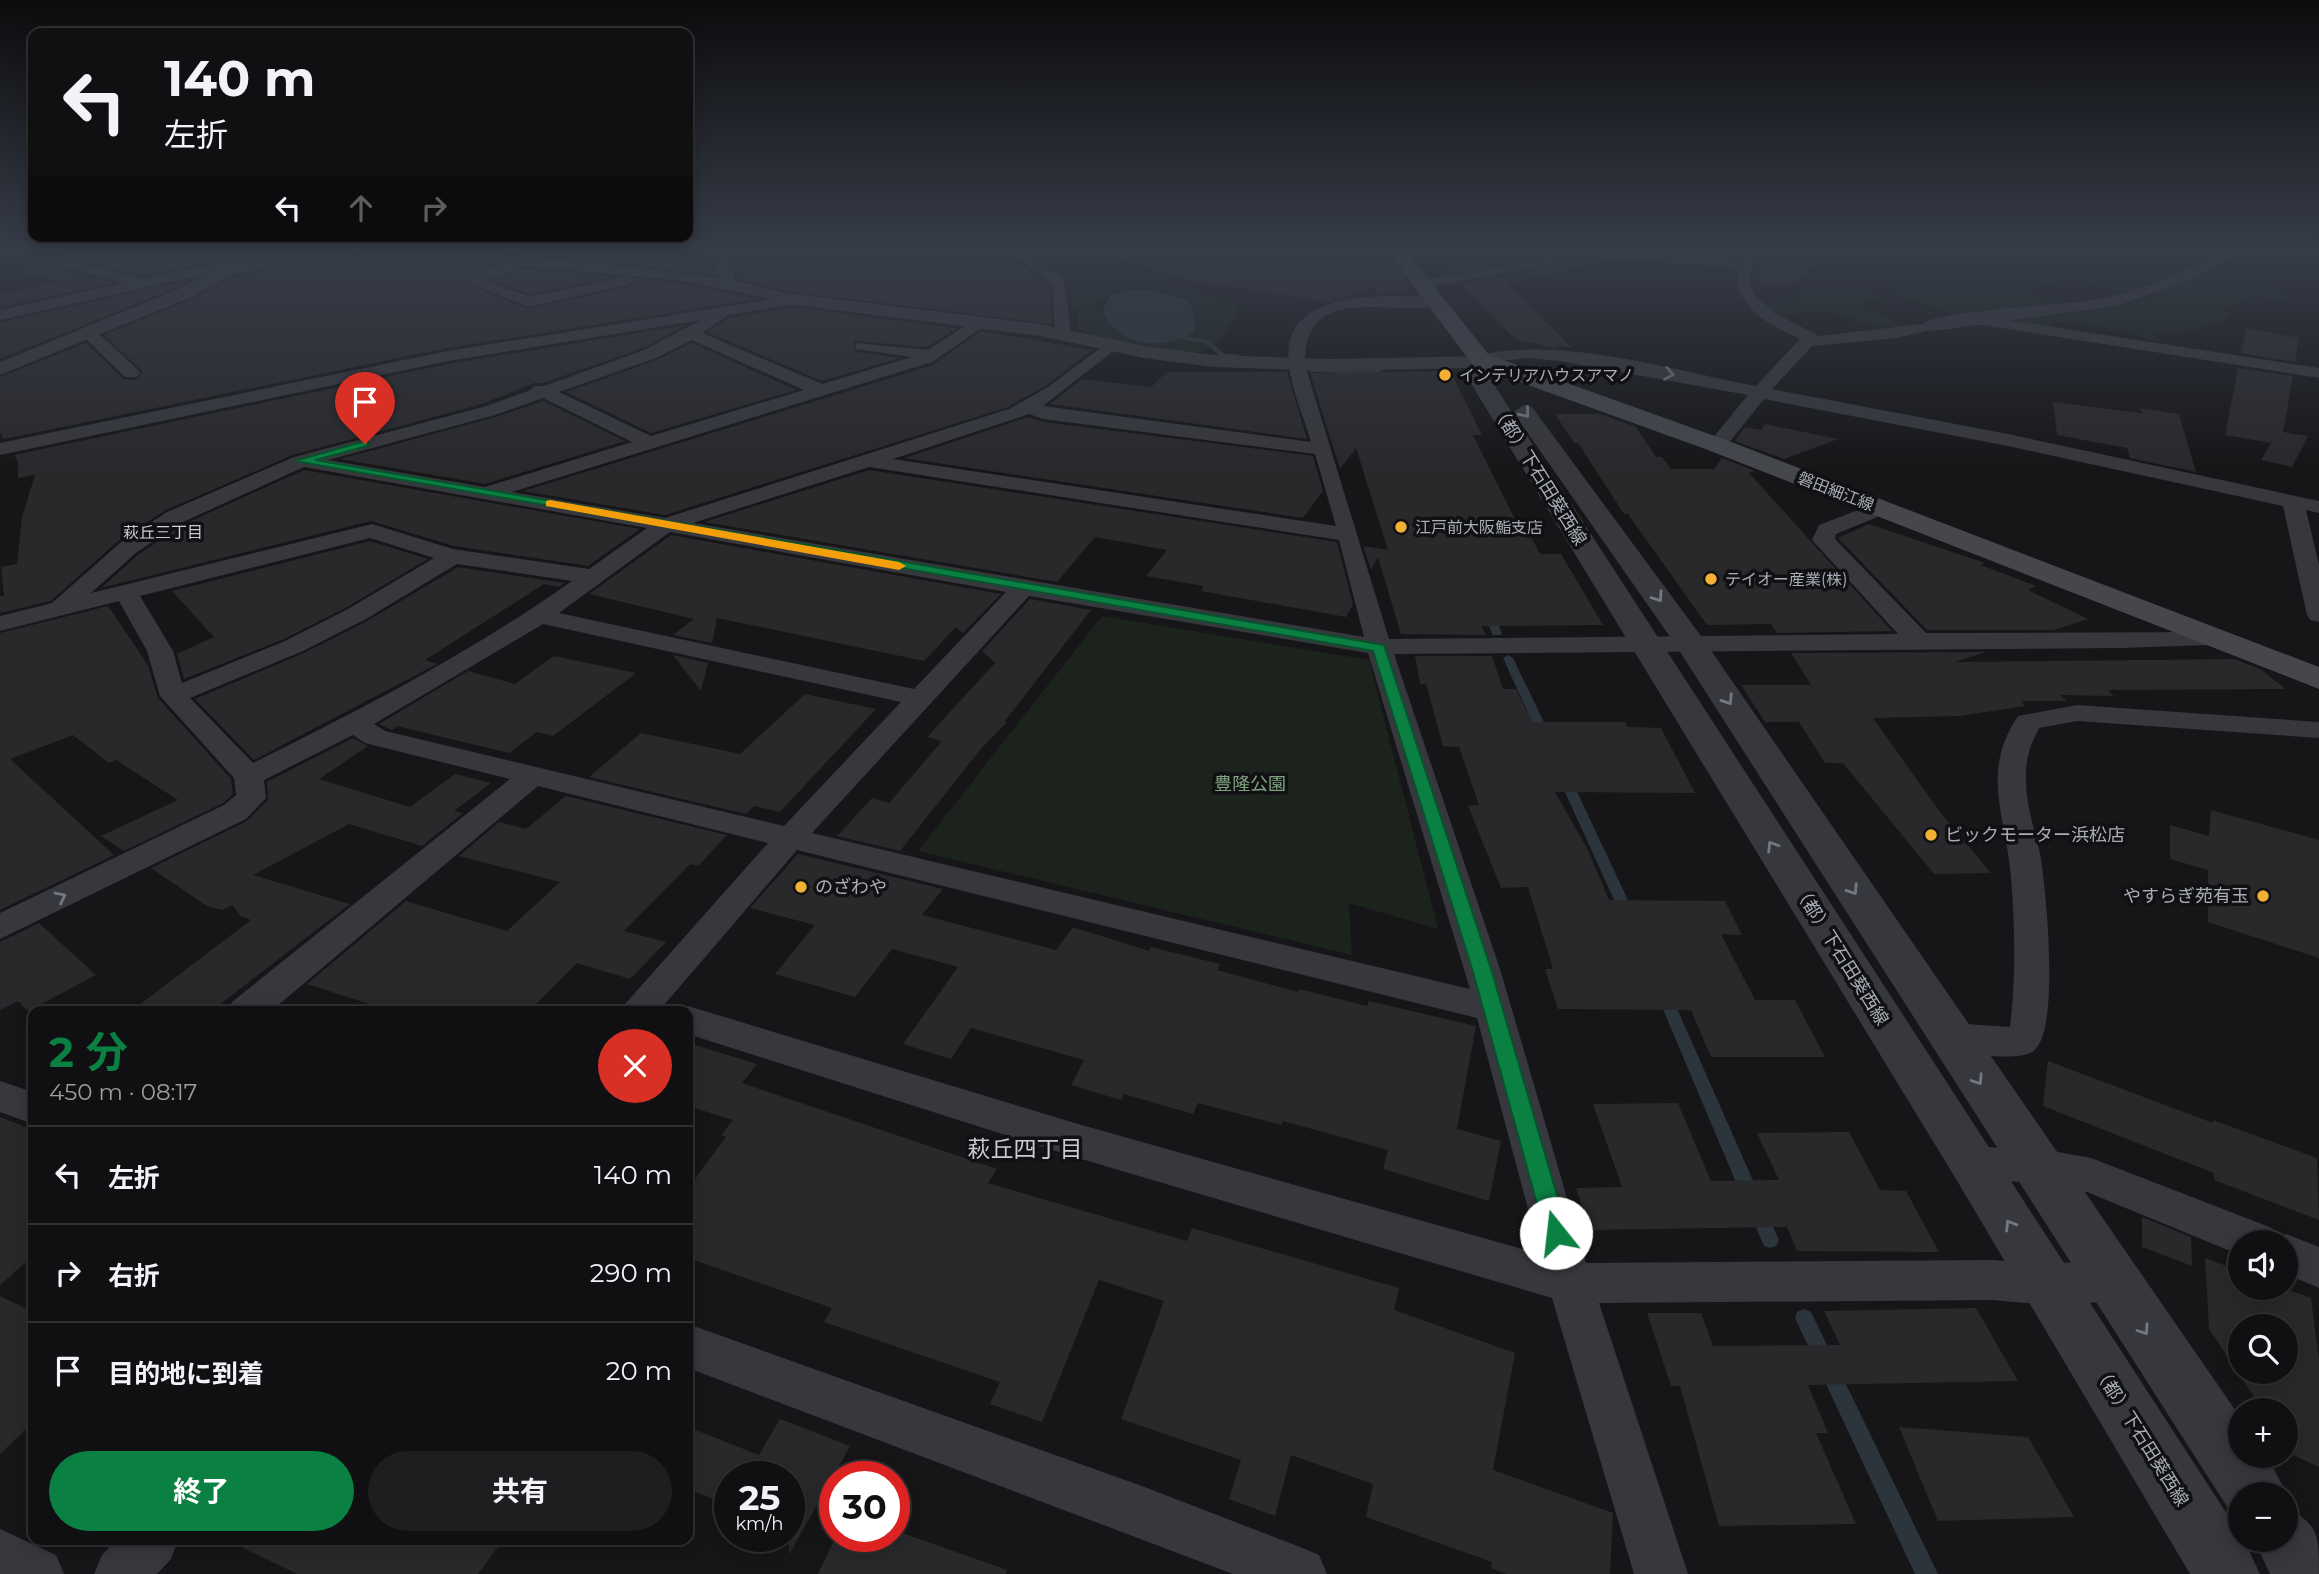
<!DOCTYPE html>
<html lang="ja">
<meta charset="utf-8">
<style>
body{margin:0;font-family:Montserrat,"Noto Sans JP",sans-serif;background:#1e1e20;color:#f1f3f6;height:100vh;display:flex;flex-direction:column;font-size:26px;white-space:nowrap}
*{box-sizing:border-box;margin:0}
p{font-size:23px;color:#9c9d9f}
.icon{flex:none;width:38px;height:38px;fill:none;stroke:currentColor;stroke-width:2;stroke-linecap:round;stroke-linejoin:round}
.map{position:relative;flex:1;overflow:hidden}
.side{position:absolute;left:28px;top:1006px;width:665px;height:539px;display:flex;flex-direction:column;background:#101012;border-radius:14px;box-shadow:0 4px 18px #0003,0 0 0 2px #303032}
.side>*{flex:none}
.guide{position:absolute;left:28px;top:28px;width:665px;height:214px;border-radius:14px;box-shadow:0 4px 18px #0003,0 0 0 2px #303032;background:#101012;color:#f1f3f6;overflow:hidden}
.controls{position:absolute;left:2228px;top:1230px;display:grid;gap:14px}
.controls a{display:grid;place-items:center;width:70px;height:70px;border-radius:50%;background:#101012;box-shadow:0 4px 18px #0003,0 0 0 2px #303032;font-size:35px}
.speed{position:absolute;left:714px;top:1461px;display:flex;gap:14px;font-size:35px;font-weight:700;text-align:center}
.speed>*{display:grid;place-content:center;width:91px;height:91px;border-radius:50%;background:#101012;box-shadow:0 4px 18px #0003,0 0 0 2px #303032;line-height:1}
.speed small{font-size:18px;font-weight:400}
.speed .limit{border:10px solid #d22;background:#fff;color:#111}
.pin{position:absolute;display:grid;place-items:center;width:60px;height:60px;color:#fff;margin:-72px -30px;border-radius:50% 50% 50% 0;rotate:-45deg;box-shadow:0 0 7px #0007}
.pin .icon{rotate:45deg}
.me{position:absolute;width:77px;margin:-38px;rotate:344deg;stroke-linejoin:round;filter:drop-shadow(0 0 5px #0008)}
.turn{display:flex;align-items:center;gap:24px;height:147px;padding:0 21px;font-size:32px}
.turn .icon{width:91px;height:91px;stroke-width:2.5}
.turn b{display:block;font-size:49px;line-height:60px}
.lanes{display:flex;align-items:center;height:66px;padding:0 21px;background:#0003;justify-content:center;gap:35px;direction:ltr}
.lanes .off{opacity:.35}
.round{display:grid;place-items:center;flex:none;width:74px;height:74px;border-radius:37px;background:#1e1e20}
.head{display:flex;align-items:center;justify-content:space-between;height:119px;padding:0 21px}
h1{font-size:42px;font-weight:700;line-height:52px;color:#0b8043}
.action{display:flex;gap:14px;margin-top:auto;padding:14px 21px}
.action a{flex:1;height:80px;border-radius:42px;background:#0b8043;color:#fff;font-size:28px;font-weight:700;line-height:80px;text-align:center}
.action a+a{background:#1e1e20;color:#f1f3f6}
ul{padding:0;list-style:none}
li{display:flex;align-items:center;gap:21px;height:98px;padding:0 21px;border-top:2px solid #303032}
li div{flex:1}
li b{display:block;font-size:26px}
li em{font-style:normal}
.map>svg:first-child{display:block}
.green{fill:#1c231d;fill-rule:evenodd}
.water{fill:#2c353c}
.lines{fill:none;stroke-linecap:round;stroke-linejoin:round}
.stream{fill:#2c353c;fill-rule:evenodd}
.building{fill:#29292c;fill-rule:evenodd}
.minor{fill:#37383d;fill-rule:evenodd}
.tertiary{fill:#37383d;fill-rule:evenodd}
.secondary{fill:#45474d;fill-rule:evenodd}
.oneway{stroke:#757881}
.route{fill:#0b8043;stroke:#07532c;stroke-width:2}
.slow{fill:#f59e0b}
.poi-dot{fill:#f2b134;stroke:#111113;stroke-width:2.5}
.labels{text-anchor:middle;stroke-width:7;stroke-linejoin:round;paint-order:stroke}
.far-poi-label{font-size:16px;fill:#a8adb8;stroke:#111113;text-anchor:start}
.far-street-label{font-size:16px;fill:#a8adb8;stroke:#111113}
.far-neighbourhood-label{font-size:16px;fill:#c9ccd4;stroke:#111113}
.street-label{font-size:18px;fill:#a8adb8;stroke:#111113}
.park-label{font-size:18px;fill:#7fa381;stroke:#111113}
.poi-label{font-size:18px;fill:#a8adb8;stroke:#111113;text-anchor:start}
.near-neighbourhood-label{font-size:23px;fill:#c9ccd4;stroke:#111113}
</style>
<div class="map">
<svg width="2319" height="1574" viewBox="0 0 2319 1574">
<rect width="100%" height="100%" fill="#161618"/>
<path class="green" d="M1941,249H2224L2127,292C2110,293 2095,283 2078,281C2060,279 2038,286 2022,292L2061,301L2060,304L1949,313L1903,297L1894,290L1895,279L1792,267L1775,255L1865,265L1886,264V258L1917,256Z
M1083,257L1175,288L1225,298L1237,304C1234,325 1219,351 1194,353C1167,356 1104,339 1078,329V309L1073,310L1072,281L1051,265ZM1155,288L1187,296V316L1107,314L1088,308L1095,306L1114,289Z
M2209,274L2271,286L2295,300L2249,296L2244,302L2218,309L2231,315C2208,329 2183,334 2156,334L2162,342C2148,342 2142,335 2130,332C2104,326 2078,323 2051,322L2050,327L2015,320C2051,312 2088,314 2124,305C2156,297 2181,278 2209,274Z
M1802,289L1856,290L1889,299L1858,304L1902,325C1867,332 1861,319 1829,312C1804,307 1784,323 1761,304L1800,297Z
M1102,616L1369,660L1438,929L1349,903L1352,955L918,851Z"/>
<path class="water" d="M1125,290H1148L1187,299L1193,308L1195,332C1162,350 1120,349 1103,311L1109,296Z"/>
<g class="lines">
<path class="stream" d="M1183,336L1209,340L1225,354H1237L1240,356L1237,358L1221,357L1205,343L1181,339V337Z
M1312,369L1380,370L1384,372L1390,386L1383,388L1377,374L1310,372V370Z
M1488,610L1493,613L1502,633L1501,635H1493L1492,633L1483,613Z
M1508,655L1513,658L1551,737L1549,739H1541L1539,737L1503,658Z
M1565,775L1571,779L1635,915L1633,918H1623L1621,915L1559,779Z
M1664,990L1669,991L1671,995L1759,1194L1756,1199L1750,1201L1744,1199L1741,1194L1657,995L1659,991Z
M1759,1206L1765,1209L1779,1240L1776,1246L1770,1248L1764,1246L1750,1214L1753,1209Z
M1804,1309L1811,1312L1938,1574H1915L1795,1318L1797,1312Z"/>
</g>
<path class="building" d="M122,249H223L222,259L143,276L85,262L118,255Z
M303,249H341L350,256L493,266L463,282L528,309L630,287L638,279L677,283L758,299L447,348L4,439L0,433V377L86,343L123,379L137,380L142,371L104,335L192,299L234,277L263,271Z
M432,249H673L711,260L716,275L568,257Z
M727,249H1001L1050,287L1052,324L793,292L738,279Z
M1109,249H1270L1271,260L1339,249H1377L1385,252L1411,287L1393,293L1377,294L1373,287L1330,302L1182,279L1109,254Z
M1429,249H1509L1518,256L1536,257L1452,272Z
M1764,249H1835L1788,287L1758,284L1759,258Z
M1557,258L1604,261L1507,283L1572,348L1556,345L1558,348H1554L1515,339L1462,284L1555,267L1559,262Z
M39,264L113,283L0,307V295L60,281L14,270Z
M517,268L613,277L530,294L493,281L515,272Z
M190,280L178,287L0,359V322Z
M792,307L957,328L927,347L854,341L856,352L900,358L822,381L707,332L729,318Z
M686,325L643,348L544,383H534L482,404L293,455L166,510L119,540L51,601L0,613V596H4L1,567L17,564L22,517L35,475L18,478V461L14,455L448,364Z
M2246,328L2299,338L2295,362L2241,353Z
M981,331L1092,350L1047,385L1008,407L665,515L523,491L933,365Z
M692,343L796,390L651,433L566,392L657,360Z
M2238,368L2293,376L2283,432L2308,436L2292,467L2261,460L2271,443L2225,435Z
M1450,371L1482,435H1473L1518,525H1525L1540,554H1561L1603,625L1481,626L1486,635L1401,634L1378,557L1371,570L1363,546L1388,550L1356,448L1340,469L1310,373Z
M1167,372H1287L1307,439L1050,404L1082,379L1151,387Z
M543,401L625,441L485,484L340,459L496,417Z
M2053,402L2142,413L2140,408L2179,414L2196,472L2130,458L2127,448L2057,435Z
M1555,414H1600L1636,427L1656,457H1662L1671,469H1714L1722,458L1755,471L1749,473L1892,631L1777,633L1771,624L1707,625L1628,514H1624L1578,443H1574Z
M1029,417L1043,422L1313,456L1323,491L1303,518L904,458Z
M1765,424L1838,439L1784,459L1735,441L1745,427L1761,430Z
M304,470L640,529L588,566L454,546L371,521L101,588L139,554L184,524Z
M869,470L1337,542L1353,604L1346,617L1201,591L1204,586L1146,576L1167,550L1095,537L1057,582L704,522Z
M1869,524L1985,563L1981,565L2036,586L2028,590L2088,619L2054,630H1927L1838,538Z
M671,535L1001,594L963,633L956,627L924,661L717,618L712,643L673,635L694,619L589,594Z
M370,541L428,559L347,607L284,639L184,679L177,654L214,637L172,591Z
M458,567L565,583L558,587L544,584L425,660L437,664L254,760L195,699L304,653L367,621Z
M1030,599L1091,610L1005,721L1007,722L980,750L900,851L837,836L872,798L889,803L942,741L927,737L995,663L982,651Z
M108,606L148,665L158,698L231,779L233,794L223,803L124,851L101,836L178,800L116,760L109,763L73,735L10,759L114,855L0,910V633Z
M1986,652L1955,662L2235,659L2260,669L2286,689L2107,690L2114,696L2060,695L2067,701H2021L2025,706L1960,716L1873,718L1940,812L1991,873L1934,874L1843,763H1825L1799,722H1765L1741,685H1811L1791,653Z
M673,655L708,663L701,691Z
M554,656L636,673L553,736L537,732L509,753L397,726L392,730L379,724L468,671L515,684Z
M1415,656H1492L1503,689H1516L1532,722H1625L1628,727L1661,728L1695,793L1555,792L1588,850L1609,900L1725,901L1742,935L1721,934L1755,1000H1795L1825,1057H1711L1691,1010L1558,1009L1545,969H1553L1528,887L1501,888L1468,806L1479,805L1459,747L1443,746L1426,684H1420Z
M805,694L876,709L780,812L754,806L746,814L589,777L641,733L740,754Z
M353,738L368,746L319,779L410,807L455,774L491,783L454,811L463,813L422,846L349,824L253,875L350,904L210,1012H130L251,920L240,916L233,905L222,910L207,906L151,868L247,821L268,800L267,782Z
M566,796L727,835L698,866L690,864L624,931L666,942L630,979L577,963L528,1012H394L307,984L406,901L507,931L560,882L459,856L499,822L526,829Z
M2211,810L2319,840V958L2208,922V870L2170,859V825L2209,836Z
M798,854L943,889L922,915L1056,950L1073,927L1149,951L1151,947L1220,964L1217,970L1298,992L1299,989L1367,1006L1369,1001L1476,1026L1457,1129L1501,1141L1489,1201L1383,1169L1388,1150L1283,1121L1281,1125L1198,1103L1193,1114L1124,1094L1121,1100L1071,1085L1084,1060L971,1028L951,1059L903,1044L958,967L892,949L855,997L775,974L815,925L750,908Z
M39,923L96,975L28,1011L18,1001L0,1010V942Z
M688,1043L757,1064L742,1083L997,1169L988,1183L1187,1241L1192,1228L1399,1288L1394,1310L1515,1353L1493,1470L1613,1513L1610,1574H1506L1491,1568L1492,1562L1366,1517L1373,1484L1291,1455L1275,1516L1229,1499L1241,1460L1121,1419L1164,1301L1099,1280L1042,1422L990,1404L1000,1382L824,1322L832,1308L688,1258V1188L726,1137L721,1135L733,1120L688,1106Z
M2048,1061L2213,1123V1120L2317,1158L2319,1220L2214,1180V1173L2043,1106Z
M1678,1103L1711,1181L1779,1180L1757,1133L1849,1132L1880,1190L1906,1191L1939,1252L1797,1251L1787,1227L1590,1230L1576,1188L1622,1187L1593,1104Z
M0,1117L33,1130V1256L0,1285Z
M2142,1217L2191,1237L2192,1266L2142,1247Z
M2205,1258L2240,1271V1288H2284L2311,1298L2319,1360V1467L2293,1455L2286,1444V1410H2263L2209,1329ZM2240,1326H2286V1372H2240Z
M0,1296L33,1312V1423L0,1454Z
M1976,1308L2018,1381L1808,1385L1828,1433H1816L1856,1524L1719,1526L1680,1386H1671L1647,1313H1701L1713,1346L1840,1345L1824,1311Z
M780,1419L850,1446L789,1555V1477H730V1506L688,1489V1427L759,1455Z
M1899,1427L2028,1437L2074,1517L1938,1521Z
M894,1530L1007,1570L1006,1574H818L836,1536H894Z
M227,1540H503L478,1574H297Z"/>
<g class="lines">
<path class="minor" d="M5,249C23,249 43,259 59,257C79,256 97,249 119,249L117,252L74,262L143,279L232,260L238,265C260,261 278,248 301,249L262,269L225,276L219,271L0,320V310L125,283L6,253Z
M343,249H395L568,260L720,278L713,258L676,249H724L736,281L800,297L802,300L795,304L728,315L702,333L822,384L912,357L856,349V343L928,350L976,319L982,317L990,322L932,362L512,492L665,518L1009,409L1048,387L1111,340L1117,342V348L1043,406L1311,442C1304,417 1291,389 1289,364C1280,285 1389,296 1438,297L1446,302L1443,305C1393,318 1303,279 1305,365L1389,639L1898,634L1812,540L1819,525L1879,502L1890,508L1887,513L1836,534L1835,539L1926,633L2218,632L2222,637L2218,642L2209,645L2121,648L1394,654L1501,972L1586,1263L1993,1260L2045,1264L2111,1260L2127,1266L2133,1280L2127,1294C2086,1310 2036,1304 1993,1300L1599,1303L1688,1574H1634L1552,1298L1078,1158L688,1034V1012H674L688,1006L1078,1124L1540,1254L1477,1018L797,850L658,1012H618L768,843L538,786L270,1012H227L232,1002L510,779L365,743L353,735L264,780L266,798L246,819L0,939V913L224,805L236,795L234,778L160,696L147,651L119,601L0,631V616L52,603L121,542L167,512L294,457L483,407L531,390L534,386H544L644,350L701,320L448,361L0,455V443L448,351L773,299L677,280L514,265V270L485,281L530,297L629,276L636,280L629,284L529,307L465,281L504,264L350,253ZM692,340L804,390L651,436L559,392L656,358ZM543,398L632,442L485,487L328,460L495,415ZM1029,414L1043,419L1315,454L1336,526L893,459ZM304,467L647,528L589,569L453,549L372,524L91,593L137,552L183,522ZM869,467L1339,540L1364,637L693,523ZM670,532L1006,592L914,689L559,613ZM370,538L434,558L348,609L285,641L182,683L173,651L140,596ZM457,564L572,581C472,652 362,709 253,763L190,698L303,651L366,619ZM1029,596L1368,653L1470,989L812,833ZM543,624L901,702L784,826L385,731L374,724Z
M1007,249H1022L1064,279L1071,333L1069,336L1063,338L1055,333L1052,284Z
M1511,249H1579L1742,259L1747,249H1761L1752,267L1750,282L1755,295L1774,313L1819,336L1939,322V328L1896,338L1812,346L1772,389L2008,434L2319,501V513L2306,510L2319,565V622L2310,620L2307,615L2283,506L2008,446L1764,399L1724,449L1717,451L1707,445L1748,395L1560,361L1528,358L1475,364L1473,360L1475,356C1560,335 1670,370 1756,386L1800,339C1769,324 1732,307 1738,267L1518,253Z
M1550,257L1557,261L1555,264L1423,288L1416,284L1423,280Z
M1963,313L2319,368V378L1958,321V315Z
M89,328L95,330L137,369L140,373L137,377H125L83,336L81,333Z
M2077,705L2319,722V738L2077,721L2039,728C2030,745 2025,761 2026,780C2026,807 2036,833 2041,859C2046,892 2061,1036 2032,1052C2016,1062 1955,1053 1937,1047L1931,1037L1937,1027L1950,1023L2010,1027C2016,978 2015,926 2011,877C2006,817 1980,772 2018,716Z
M0,1081L33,1092V1124L0,1112Z
M1974,1147L2036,1148L2091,1158L2272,1228L2277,1238L2286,1234L2319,1247V1288L2286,1274V1242H2240V1255L2087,1192L2036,1182L1974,1181L1959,1176L1953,1164L1959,1152Z
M688,1324L1142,1486L1300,1547L1319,1555L1327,1574H1233L688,1368Z
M0,1529L56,1555L64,1574H0Z
M116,1540H178L171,1559L157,1574H94L102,1555Z"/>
<path class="tertiary" d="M226,249H242L243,261L231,276L191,297L0,375V362L179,289L219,268L225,260Z
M360,249H381L373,254H361Z
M2228,249H2248L2195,278L2117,306L1933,331L1923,325L1926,321C1981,307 2037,308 2092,300C2139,293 2187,271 2228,249Z
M795,294L1040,324L1144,346L1214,355L1328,359L1488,356L1491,360L1489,377L2240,1534V1540H2244L2260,1574H2190L1956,1179L1467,377L1469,368L1328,371L1214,367L1144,358L1040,336L788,304L786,300Z
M1524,405L1532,407L1701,636L2240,1417V1456H2267L2287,1494L2286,1497L2240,1494V1519L2233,1516L1675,644L1513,412Z
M2286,1508C2319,1524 2319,1536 2319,1574H2270L2254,1540H2286Z"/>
<path class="secondary" d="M1386,249H1404L1489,355L1726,440L2319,667V689L1708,450L1473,365Z"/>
</g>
<defs><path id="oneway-chevron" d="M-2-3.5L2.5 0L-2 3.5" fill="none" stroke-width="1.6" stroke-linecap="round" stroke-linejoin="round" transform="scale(1.75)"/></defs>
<g class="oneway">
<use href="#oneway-chevron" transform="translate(1669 374) rotate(11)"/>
<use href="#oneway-chevron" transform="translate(1525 413) rotate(51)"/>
<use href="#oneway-chevron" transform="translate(1658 597) rotate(55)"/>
<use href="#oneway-chevron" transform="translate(1728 700) rotate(57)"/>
<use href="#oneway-chevron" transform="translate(1772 846) rotate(-122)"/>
<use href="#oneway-chevron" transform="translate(1853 890) rotate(57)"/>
<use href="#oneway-chevron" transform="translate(61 897) rotate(-26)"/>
<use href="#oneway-chevron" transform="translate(1978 1080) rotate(56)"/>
<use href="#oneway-chevron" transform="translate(2010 1225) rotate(-121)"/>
<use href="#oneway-chevron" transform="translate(2144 1330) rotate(56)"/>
</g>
<linearGradient id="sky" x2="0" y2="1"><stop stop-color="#0c0c0d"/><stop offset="0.53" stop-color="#363c48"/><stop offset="1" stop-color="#363c48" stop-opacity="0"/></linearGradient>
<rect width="2319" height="469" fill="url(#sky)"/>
<path class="route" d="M365,441L368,442V446L315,460L1384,645L1492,972L1568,1233L1564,1240L1556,1243L1548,1240L1545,1233L1473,972L1373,651L295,461Z"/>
<path class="slow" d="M550,500L899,562L906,566L899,570L546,506V501Z"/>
<g class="poi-dot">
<circle cx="1445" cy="375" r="7"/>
<circle cx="1401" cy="527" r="7"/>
<circle cx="1711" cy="579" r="7"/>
<circle cx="1931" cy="835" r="7"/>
<circle cx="801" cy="887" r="7"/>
<circle cx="2263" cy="896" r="7"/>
</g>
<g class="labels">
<g class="far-poi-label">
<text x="1459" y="381">インテリアハウスアマノ</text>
<text x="1415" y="533">江戸前大阪鮨支店</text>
<text x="1725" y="585">テイオー産業(株)</text>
</g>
<g class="far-street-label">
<text transform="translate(1836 491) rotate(21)" y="6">磐田細江線</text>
</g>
<g class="far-neighbourhood-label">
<text x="163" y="538">萩丘三丁目</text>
</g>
<g class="street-label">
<text transform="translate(1539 475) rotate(58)" y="6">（都）下石田葵西線</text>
<text transform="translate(1841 955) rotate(58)" y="6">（都）下石田葵西線</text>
<text transform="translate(2141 1436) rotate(58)" y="6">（都）下石田葵西線</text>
</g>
<g class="park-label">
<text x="1250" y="790">豊隆公園</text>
</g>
<g class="poi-label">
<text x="1945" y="841">ビックモーター浜松店</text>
<text x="815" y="893">のざわや</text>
<text x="2249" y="902" text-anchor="end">やすらぎ苑有玉</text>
</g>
<g class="near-neighbourhood-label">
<text x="1025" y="1157">萩丘四丁目</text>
</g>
</g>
</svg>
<div class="controls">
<a><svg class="icon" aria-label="sound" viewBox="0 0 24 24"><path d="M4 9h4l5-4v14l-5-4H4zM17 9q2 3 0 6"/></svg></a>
<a><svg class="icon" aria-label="search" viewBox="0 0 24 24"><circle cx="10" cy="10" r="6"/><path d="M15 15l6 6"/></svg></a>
<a>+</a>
<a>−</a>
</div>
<div class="speed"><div>25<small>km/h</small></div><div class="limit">30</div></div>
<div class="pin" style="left:365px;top:444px;background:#d93025"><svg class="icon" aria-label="arrive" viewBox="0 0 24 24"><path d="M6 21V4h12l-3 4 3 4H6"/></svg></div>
<svg class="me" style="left:1556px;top:1233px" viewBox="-20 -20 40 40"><circle r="19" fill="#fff"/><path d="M0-13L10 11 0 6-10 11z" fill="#0b8043"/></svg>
<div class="guide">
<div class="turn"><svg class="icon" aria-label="left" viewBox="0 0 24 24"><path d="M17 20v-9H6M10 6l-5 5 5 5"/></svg><div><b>140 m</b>左折</div></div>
<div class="lanes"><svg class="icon" aria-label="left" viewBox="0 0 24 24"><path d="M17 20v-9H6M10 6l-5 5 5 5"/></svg><svg class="icon off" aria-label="ahead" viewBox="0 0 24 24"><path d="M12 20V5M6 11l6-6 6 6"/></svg><svg class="icon off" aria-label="right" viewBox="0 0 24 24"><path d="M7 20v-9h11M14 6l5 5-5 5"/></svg></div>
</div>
<section class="side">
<div class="head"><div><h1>2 分</h1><p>450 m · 08:17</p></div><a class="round" style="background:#d93025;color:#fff"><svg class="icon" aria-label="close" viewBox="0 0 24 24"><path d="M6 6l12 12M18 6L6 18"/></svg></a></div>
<ul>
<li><svg class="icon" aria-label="left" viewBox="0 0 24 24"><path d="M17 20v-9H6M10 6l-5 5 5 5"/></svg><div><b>左折</b></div><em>140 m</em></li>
<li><svg class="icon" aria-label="right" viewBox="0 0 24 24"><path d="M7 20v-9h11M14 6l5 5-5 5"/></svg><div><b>右折</b></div><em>290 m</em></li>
<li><svg class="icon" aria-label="arrive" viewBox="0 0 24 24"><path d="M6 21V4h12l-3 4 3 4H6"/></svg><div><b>目的地に到着</b></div><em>20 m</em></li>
</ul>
<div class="action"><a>終了</a><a>共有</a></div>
</section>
</div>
